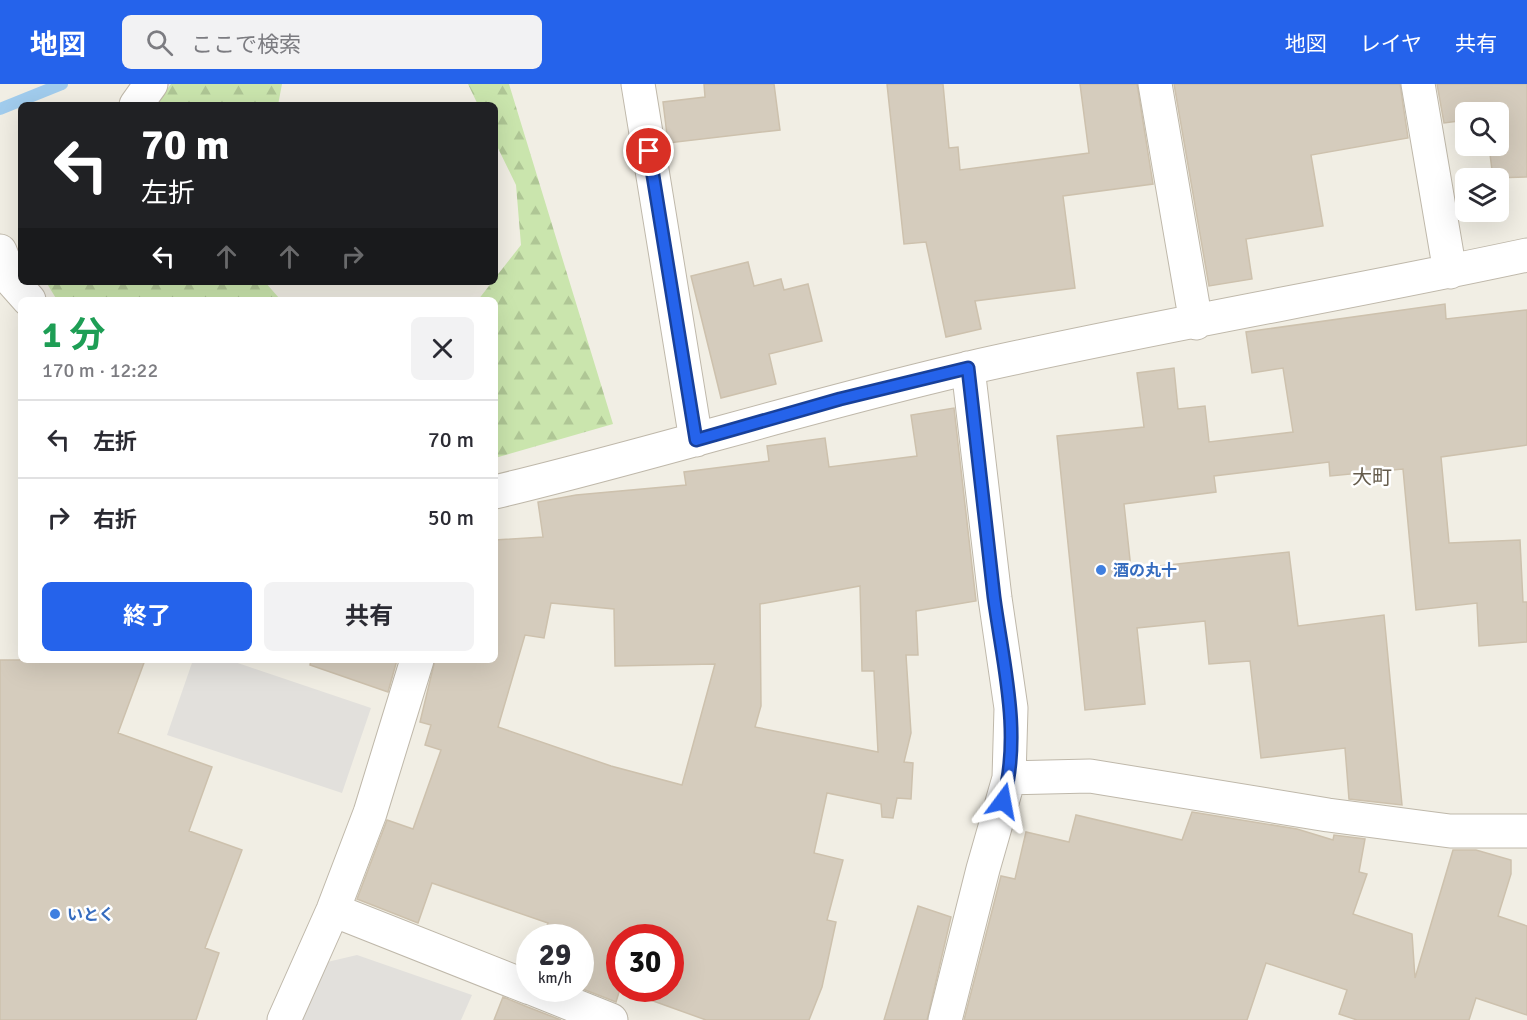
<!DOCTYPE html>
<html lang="ja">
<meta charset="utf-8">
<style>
body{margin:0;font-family:Signika,"Noto Sans JP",sans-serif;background:#f2f2f3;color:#2b2b33;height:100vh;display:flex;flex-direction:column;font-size:22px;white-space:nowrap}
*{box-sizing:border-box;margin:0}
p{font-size:20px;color:#7c7c81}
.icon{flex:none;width:33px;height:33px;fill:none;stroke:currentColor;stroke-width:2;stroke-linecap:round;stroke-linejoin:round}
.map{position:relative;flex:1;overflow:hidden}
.drawer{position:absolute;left:18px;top:213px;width:480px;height:366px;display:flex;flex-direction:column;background:#fff;border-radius:9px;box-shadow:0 6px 24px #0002}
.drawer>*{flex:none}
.hud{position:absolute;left:18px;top:18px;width:480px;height:183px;border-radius:9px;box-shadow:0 6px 24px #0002;background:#202124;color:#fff;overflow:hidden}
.buttons{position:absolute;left:1455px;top:18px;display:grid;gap:12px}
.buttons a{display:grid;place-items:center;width:54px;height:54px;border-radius:9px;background:#fff;box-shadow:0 6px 24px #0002;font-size:30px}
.speed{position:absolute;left:516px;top:840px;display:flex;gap:12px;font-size:30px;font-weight:700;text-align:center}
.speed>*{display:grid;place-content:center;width:78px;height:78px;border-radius:50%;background:#fff;box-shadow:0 6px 24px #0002;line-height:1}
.speed small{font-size:15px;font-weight:400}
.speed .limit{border:9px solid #d22;background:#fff;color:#111}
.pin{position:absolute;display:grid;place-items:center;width:51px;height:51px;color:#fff;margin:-26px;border:3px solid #fff;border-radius:50%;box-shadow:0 2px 6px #0007}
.me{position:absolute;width:66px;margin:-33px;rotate:13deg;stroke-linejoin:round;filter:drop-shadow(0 0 4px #0008)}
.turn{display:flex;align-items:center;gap:21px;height:126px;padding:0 24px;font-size:27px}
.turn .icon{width:78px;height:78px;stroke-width:2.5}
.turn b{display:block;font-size:42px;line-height:51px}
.lanes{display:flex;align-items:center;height:57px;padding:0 24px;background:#0003;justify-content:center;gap:30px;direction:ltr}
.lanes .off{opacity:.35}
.round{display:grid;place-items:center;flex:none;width:63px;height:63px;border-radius:9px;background:#f2f2f3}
.headline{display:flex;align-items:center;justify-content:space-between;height:102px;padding:0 24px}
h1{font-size:36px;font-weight:700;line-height:45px;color:#1e9e55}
.button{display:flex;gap:12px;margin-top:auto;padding:12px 24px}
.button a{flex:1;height:69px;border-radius:9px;background:#2563eb;color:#fff;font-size:24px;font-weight:700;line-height:69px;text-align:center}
.button a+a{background:#f2f2f3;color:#2b2b33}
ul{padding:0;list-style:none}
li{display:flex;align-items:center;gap:18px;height:78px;padding:0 24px;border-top:2px solid #e1e1e2}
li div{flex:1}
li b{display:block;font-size:22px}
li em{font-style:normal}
header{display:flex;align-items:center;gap:36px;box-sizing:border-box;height:84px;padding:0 30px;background:#2563eb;color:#fff}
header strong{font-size:28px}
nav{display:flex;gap:33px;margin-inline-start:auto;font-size:21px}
.search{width:420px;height:54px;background:#f2f2f3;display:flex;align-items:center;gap:15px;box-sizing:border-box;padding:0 21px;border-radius:9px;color:#7c7c81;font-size:22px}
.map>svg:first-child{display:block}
.forest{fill:url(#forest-firs)}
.parking{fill:#e2e0dc}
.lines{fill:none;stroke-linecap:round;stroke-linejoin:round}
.stream{stroke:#a1cced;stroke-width:12}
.building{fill:#d5ccbd;stroke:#cdc1ad;stroke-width:1.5;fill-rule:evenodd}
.minor-casing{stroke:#bfb8aa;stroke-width:35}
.minor{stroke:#fff;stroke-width:33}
.route-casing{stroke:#184099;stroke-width:15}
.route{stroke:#2563eb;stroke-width:10}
.shop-dot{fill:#3f7fe0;stroke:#fff;stroke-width:2}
.labels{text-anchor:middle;stroke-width:5;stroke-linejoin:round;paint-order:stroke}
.shop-label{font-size:16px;font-weight:bold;fill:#366cbe;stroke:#fff;text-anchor:start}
.quarter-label{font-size:20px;fill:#655c4c;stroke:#fff}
</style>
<header>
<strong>地図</strong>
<div class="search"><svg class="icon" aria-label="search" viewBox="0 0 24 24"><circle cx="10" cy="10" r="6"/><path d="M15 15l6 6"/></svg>ここで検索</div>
<nav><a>地図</a><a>レイヤ</a><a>共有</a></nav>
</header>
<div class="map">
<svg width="1527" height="936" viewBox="0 0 1527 936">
<defs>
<pattern id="forest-firs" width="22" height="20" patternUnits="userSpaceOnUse" patternTransform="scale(1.5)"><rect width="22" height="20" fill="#cae5ad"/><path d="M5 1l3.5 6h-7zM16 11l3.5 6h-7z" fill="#afc695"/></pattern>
</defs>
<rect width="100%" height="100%" fill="#f1eee4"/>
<path class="forest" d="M171,0H282L278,21H155Z
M468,0H509L613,340L495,374V216H478L492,198H495V194L521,161L516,101L495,58V21H478Z
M46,198H265L279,214L304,216H57Z"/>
<path class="parking" d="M193,576H229L371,624L342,709L167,651Z
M357,871L472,911L461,936H299L323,879Z"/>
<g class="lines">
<path class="stream" d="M0,25L62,0"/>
</g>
<path class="building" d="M704,0H774L780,46L668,59L663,18L705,13Z
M887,0H943L949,64L958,63L960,86L1089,69L1080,0H1137L1153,100L1063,112L1075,204L975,217L981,245L946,253L926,158L904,160Z
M1174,0H1400L1408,54L1311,71L1323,142L1246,155L1252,195L1209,202Z
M1437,0H1527V93L1493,94L1489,62H1498V28H1466V36L1444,39Z
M748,178L754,202L781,195L784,206L808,200L822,257L769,270L776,300L721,314L691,192Z
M1445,220L1446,235L1527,226V361L1441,373L1449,459L1520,456L1523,518H1527V558L1479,562L1477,519L1416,526L1403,385L1330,392L1329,378L1214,392L1216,408L1124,420L1131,485L1289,468L1298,542L1384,531L1402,721L1349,715L1345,664L1261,674L1250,577L1209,580L1205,537L1137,544L1145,620L1085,626L1057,352L1144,343L1137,289L1174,284L1178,325L1205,322L1209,358L1293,348L1283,284L1252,289L1246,248Z
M954,324L976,517L916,527L918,571H906L911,649L904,678L913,679L911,715L897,714L893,734L882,733L881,720L827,709L814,769L843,776L827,836L836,838L822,903L809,936H706L620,905L616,918L580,904V854H543L548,839L432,799L418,839L357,815L387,736L413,745L441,666L425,661L431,641L420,638L435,576H495V456L543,453L538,418L576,411L686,401L684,388L769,377L767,362L825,354L829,383L917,372L911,331ZM860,502L862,587H874L878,668L755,643L761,622L760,520ZM551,519L614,525L615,582L715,580L682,701L611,682L498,643L525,551L544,554ZM620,854H670V904H620Z
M0,576H145L118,649L212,683L189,747L242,766L205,864L219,869L196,936H0Z
M311,576H397L388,608L310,581Z
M1192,728L1297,745L1333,756L1334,751L1365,755L1359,788L1367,790L1353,830L1412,850L1415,894L1453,766H1476L1511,776V790L1498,832L1527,842V931L1476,914L1469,936H1357L1339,930L1347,906L1266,879L1247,936H964L1001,792L1015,795L1026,748L1069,758L1076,731L1182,756Z
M918,822L951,833L927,936H884Z
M503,913L525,922L561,936H494Z"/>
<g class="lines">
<defs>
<path id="minor" d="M638,0L696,356
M1155,0L1196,239
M1418,0L1450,188
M136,21L151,0
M0,167L12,197L29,216
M495,408C654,370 809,321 969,284C1154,242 1341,211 1527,171
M1009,694L1090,692L1328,731L1450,747H1527
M333,826L530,904
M531,904L611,936
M284,936L333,826L370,729L417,576
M945,936L983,785L1009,694L1011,624L995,514L968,284"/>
</defs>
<use href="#minor" class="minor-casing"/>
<use href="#minor" class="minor"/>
</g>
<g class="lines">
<defs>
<path id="route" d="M649,67L696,356L840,315L968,284C977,360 985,437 994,513C1003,580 1022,650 1003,717"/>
</defs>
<use href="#route" class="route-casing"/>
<use href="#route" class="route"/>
</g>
<g class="shop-dot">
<circle cx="1101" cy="486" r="6"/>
<circle cx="55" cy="830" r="6"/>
</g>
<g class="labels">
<g class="shop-label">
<text x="1113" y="492">酒の丸十</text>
<text x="67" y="836">いとく</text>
</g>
<g class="quarter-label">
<text x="1372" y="400">大町</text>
</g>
</g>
</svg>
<div class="buttons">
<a><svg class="icon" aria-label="search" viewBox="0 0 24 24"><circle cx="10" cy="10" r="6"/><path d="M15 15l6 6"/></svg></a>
<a><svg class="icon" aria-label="layers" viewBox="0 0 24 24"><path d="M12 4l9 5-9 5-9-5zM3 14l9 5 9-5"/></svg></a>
</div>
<div class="speed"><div>29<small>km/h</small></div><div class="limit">30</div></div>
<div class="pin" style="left:649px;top:67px;background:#d93025"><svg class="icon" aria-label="arrive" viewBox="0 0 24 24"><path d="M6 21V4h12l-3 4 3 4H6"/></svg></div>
<svg class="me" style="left:1003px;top:717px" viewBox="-20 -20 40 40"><path d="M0-17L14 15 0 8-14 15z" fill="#2563eb" stroke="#fff" stroke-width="4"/></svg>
<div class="hud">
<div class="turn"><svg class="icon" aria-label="left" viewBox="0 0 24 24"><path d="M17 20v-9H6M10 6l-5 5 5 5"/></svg><div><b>70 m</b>左折</div></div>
<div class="lanes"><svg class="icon" aria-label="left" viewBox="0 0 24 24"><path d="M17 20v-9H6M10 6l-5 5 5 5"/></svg><svg class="icon off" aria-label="ahead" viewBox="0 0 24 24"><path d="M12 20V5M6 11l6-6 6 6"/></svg><svg class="icon off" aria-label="ahead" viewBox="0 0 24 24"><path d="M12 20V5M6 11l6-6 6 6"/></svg><svg class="icon off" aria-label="right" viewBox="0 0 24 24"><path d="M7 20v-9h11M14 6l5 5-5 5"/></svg></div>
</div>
<section class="drawer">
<div class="headline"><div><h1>1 分</h1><p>170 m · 12:22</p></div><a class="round"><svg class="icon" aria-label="close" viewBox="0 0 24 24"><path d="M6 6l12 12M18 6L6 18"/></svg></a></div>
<ul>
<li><svg class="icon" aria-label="left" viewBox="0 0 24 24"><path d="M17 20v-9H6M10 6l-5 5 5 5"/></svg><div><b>左折</b></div><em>70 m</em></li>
<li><svg class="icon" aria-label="right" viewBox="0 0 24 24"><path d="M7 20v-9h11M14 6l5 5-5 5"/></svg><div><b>右折</b></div><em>50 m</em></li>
</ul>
<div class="button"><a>終了</a><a>共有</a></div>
</section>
</div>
